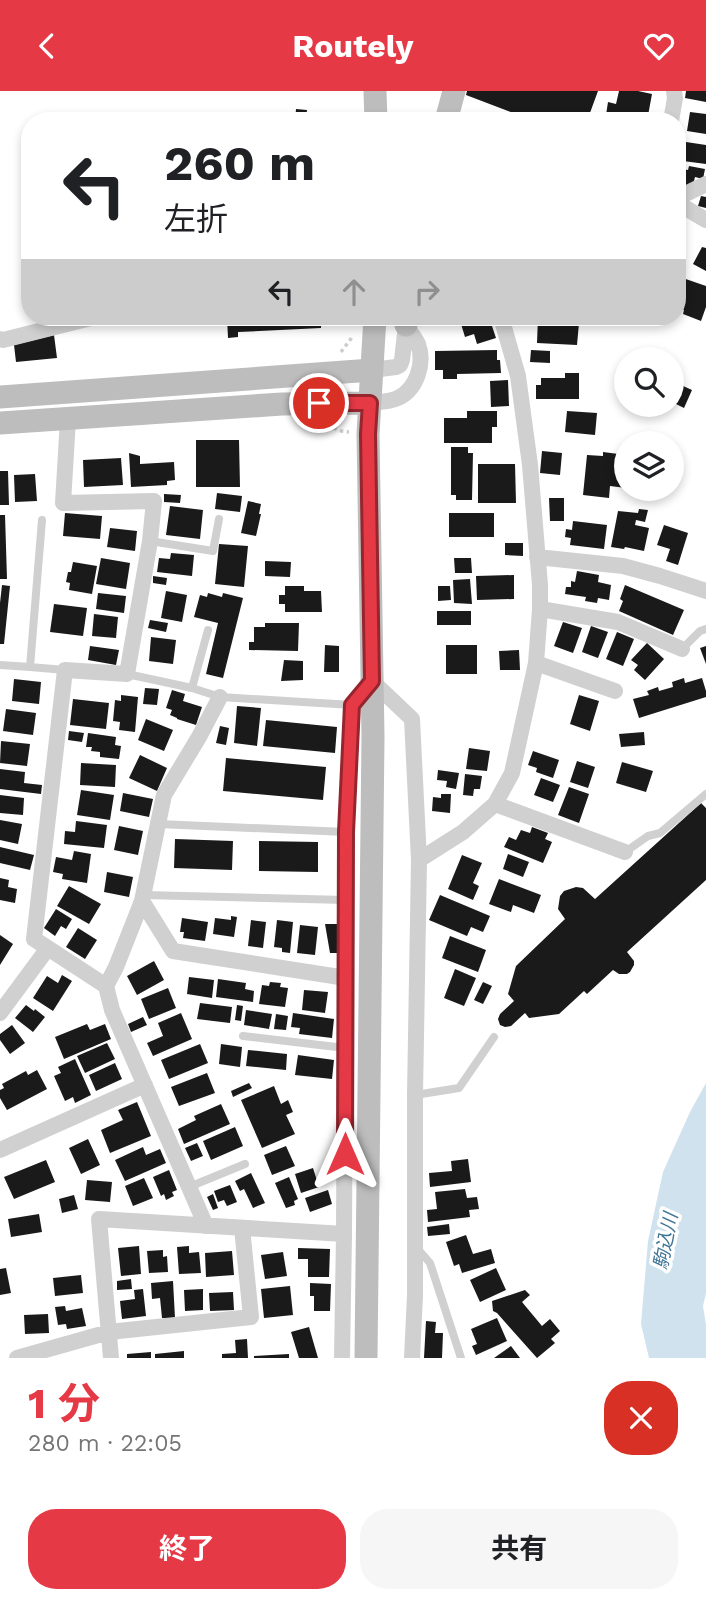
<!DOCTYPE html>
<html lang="ja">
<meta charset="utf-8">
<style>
body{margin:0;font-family:"Work Sans","Noto Sans JP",sans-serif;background:#f6f6f6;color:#202124;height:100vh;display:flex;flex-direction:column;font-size:26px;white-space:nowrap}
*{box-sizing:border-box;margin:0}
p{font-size:23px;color:#757577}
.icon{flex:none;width:38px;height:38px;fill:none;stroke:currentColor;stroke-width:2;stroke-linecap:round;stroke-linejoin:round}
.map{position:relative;height:1267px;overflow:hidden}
.details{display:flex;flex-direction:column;background:#fff;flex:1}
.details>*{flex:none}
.hud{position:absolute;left:21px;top:21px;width:665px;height:214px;border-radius:28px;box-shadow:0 4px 10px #0003;background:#fff;color:#202124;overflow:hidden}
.buttons{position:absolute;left:614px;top:256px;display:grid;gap:14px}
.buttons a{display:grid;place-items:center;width:70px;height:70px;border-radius:50%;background:#fff;box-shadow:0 4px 10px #0003;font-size:35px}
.pin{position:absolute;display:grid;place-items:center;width:60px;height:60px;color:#fff;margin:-30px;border:4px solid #fff;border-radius:50%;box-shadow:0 2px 7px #0007}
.me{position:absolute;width:77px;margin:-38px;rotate:0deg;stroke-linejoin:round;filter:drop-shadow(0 0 5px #0008)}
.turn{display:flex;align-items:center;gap:24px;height:147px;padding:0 28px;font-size:32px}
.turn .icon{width:91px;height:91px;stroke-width:2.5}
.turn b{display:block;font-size:49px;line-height:60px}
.lanes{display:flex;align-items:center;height:66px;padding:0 28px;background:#0003;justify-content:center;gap:35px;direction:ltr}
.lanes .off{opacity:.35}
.round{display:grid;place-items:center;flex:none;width:74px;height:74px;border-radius:28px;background:#f6f6f6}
.headline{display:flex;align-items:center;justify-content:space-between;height:119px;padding:0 28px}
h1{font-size:42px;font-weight:700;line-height:52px;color:#e63946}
.primary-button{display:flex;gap:14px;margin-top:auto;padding:14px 28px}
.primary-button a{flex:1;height:80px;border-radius:28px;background:#e63946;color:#fff;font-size:28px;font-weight:700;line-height:80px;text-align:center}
.primary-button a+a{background:#f6f6f6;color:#202124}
header{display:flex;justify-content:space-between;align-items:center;height:91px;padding:0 28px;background:#e63946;color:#fff;font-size:32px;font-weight:700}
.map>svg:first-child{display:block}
.water{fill:#cfe2ee}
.building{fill:#1a1a1a}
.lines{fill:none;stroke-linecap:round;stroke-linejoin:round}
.path{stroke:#cdcdcd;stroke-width:3.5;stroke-dasharray:3.5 3.5;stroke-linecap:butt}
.lane{stroke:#d0d0d0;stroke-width:8}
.street{stroke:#d0d0d0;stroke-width:16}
.secondary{stroke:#bdbdbd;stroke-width:23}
.route-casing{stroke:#96252e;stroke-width:18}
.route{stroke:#e63946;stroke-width:12}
.labels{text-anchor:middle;stroke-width:7;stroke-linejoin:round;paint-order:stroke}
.water-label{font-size:19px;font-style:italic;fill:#3f7597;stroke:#fff}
</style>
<header><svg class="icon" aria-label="back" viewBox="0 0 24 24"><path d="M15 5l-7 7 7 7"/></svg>Routely<svg class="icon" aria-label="heart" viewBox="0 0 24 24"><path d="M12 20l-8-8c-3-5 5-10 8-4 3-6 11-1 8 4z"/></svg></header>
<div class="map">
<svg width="706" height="1267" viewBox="0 0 706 1267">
<rect width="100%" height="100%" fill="#fff"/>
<path class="water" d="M706,992V1202L703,1215L706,1234V1267H649L641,1233L648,1150L663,1081L690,1021Z"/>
<path class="building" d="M467,0H598L587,30H534L466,4Z
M619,0H638L652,3L647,30H613L614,25L606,24L608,11L616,13Z
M686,0H706V11L685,7Z
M296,18L307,19L306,30H295Z
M494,21L515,30H490Z
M690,21L706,23V43L687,40Z
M686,51L706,54V73L683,70Z
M689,75L705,78L703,88L695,86L693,94L688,96L677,94V77L688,79Z
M701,105L706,106V117L698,115Z
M702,156L706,157V180L693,173Z
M677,185L706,195V216L701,230L683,223L684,219L677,217Z
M227,226H321V237L238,241V246L228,247Z
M464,226H489L496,247L477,253L474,243L465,246L461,233L466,231Z
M538,226H554L553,231L579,232L577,254L537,252Z
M54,244L57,267L16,271L14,254Z
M497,259V269H500L501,282L457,283V288H443V279H435V260Z
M531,259L550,260V272L530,271Z
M565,282H579V308H536V294H541V287H565Z
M508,289L509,315L491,316L490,290Z
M672,290L692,299L684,317L672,311Z
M467,320H497V336H492V352H444V327H467Z
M567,320L597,322L595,344L565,341Z
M196,349H239L240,396H196Z
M451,356H468V362H473L472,409H456V404H451Z
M542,360L562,362L560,384L540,382Z
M603,361L626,364V397L610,395L609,407L583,404L587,364L603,365Z
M129,362L140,365V373L174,371L175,389L167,390V394L131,396Z
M121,367L123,394L84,396L83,369Z
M478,373H515L516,412H478Z
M0,380H8L9,414H0Z
M35,383L37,410L15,411L14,384Z
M217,402L242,405L240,421L215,418Z
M164,403L181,404L180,412L164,411Z
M549,407H564V430H550Z
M248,410L261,413L259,423H261L256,445L241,442Z
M170,415L203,419L200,448L166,444Z
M639,418L648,419L645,431L636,429L635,434L649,437L644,460L625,456L624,458L611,456L618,420L638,422Z
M65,422L102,425L100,448L63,445Z
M449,422H494V446H449Z
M0,424H5L7,488H0Z
M573,430L607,434L604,458L570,454L571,447L565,446L566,438L572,439Z
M664,434L688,442L678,474L666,470L670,458L657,454Z
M110,437L137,440L135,460L107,456Z
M505,452H523V465L505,464Z
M219,453L248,455L244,496L215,493Z
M171,462L194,464L192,485L157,481L159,467L170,468Z
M101,467L130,472L126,498L96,493Z
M454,467H471L472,482H455Z
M265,470L291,471L290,486L265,485Z
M73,471L97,475L92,503L69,499L70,492L66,491L68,481H71Z
M577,480L599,484L598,491L611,494L609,509L598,507L597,512L585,510L586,506L565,503L566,496H571V490L575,491Z
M514,484V508L477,509L476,485Z
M153,485L167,487L166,494L153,492Z
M470,488L472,513L454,512L453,489Z
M2,494L10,495L4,553H0V512Z
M625,494L684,519L673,544L619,520L623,510L620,508Z
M285,495H304V500H321L322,521H285V513H279V504H285Z
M438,495H450L451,509L438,510Z
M166,500L187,504L182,531L161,527Z
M98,502L126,505L124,522L96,518Z
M208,502L222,506L223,502L243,507L223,587L206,583L218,532L194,526L200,504L207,506Z
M54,513L87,517L83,545L50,541Z
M437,520H471V534H437Z
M94,523L118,526L116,547L92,545Z
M150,529L168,532L166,541L148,537Z
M563,531L582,537L573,562L554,555Z
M265,532H299L298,560L249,559V551H254V536H265Z
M591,535L608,541L598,567L582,561Z
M617,541L634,548L623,575L606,568Z
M151,546L176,549L173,573L149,570Z
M647,552L664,568L645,589L634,579L638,574L631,569Z
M325,554L339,555V581H324Z
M446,554H477V583H446Z
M90,555L119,559L116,574L88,569Z
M706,555V573L700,557Z
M519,559L520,579H500L499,560Z
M284,569L303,570V589L281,590Z
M684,587L685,592L702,587L706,600V606L639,627L633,608L649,604L647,600L658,596L659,600L673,596L672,591Z
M14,588L41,591L39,613L12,610Z
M145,597L159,598L157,614L143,613Z
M172,599L185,603L183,610L202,616L196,634L177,628V627L170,624L172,619L166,617Z
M121,604L138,606L135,641L119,639L120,631L113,630L115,609L121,610Z
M579,604L599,610L590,640L570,633Z
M73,608L109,612L106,638L70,634Z
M237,615L261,617L257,655L234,652Z
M6,618L36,622L33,644L3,640Z
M146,628L173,639L164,660L138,649Z
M266,629L337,636L335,662L263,655Z
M220,635L229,637L226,654L216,652Z
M69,640L84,642L82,651L68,649Z
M644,641L645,654L621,656L619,643Z
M88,642L116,646L115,654L121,655L119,668L100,666V661L91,660L92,656H86Z
M1,650L30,653L27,675L0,672Z
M469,657L490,660L487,680L466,678Z
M533,660L559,669L553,687L536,681L537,677L528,674Z
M140,664L167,677L157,700L129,687Z
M226,667L326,676L323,709L223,700Z
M577,670L595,676L588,697L570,691Z
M622,671L653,680L646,701L616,692Z
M81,672L116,674L115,696L80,694Z
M0,678L25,681L24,692L42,694L41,703L0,698Z
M438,679L459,682L456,698L446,696L447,690L437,689Z
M465,683L482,685L480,698H474L473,705L463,704Z
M541,687L560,694L553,711L534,704Z
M569,696L589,703L579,732L558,724Z
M81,699L114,704L110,729L77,724Z
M123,702L153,708L149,726L120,720Z
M441,703H451L450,722L432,720L433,706L441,707Z
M0,704L24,707L23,724L0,722Z
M701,712L706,717V789L627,861L634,870V874L630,881L627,883H619L613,879L587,903L584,900L559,923L529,927L525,922L511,935L505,936L500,934L498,928L500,923L514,910L508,903L516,875L565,828L558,818L560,805L564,800L576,796L583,797L595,808Z
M0,729L22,733L18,753L0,749Z
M76,730L107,734L104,757L64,753L65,740L75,741Z
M119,735L143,740L138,764L114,759Z
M532,736L548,742L545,748L552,751L543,772L504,756L509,746L516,749L521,739L530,742Z
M175,748L233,750L232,779L174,777Z
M259,750L318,751V781L259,780Z
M0,756L34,764L30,779L0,772Z
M74,760L91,763L87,792L62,788L63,783L53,781L56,766L72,769Z
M508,763L529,771L523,786L503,778Z
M462,764L482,772L473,792L479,795L473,809L448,798Z
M107,781L133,786L129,806L104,801Z
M0,787L9,789L8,796L17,798L15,812L0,809Z
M499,788L541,804L534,822L513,814L511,821L489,813Z
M69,795L101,813L89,833L57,815Z
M440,804L490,825L483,841L471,836L467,845L429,829Z
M56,818L72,828L66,838L61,835L55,845L44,837Z
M231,825L237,826L234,846L213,843L215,827L231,829Z
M182,827L208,831L205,850L183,847L184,841H180Z
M251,829L266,831L263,857L248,855Z
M277,829L293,831L290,862L282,861V857L274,856Z
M325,833H338V862H330Z
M300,834L318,836L315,864L297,862Z
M78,837L97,849L85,868L66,856Z
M0,844L13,853L0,874Z
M450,845L486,859L478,881L442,867Z
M154,870L164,889L137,904L127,885Z
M455,878L476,887L464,915L444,907Z
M62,884L72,890L53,920L33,907L47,885L58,892Z
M189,886L214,889L212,907L187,903Z
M218,888L246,892L245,898L254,900L253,911L216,906Z
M270,891L281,892L280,896L288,897L285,916L259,913L262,894L269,895Z
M483,891L492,895L483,913L474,909Z
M168,897L176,917L149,928L141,908Z
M304,899L328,901L325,922L302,919Z
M200,912L232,916L230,932L197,928Z
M26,914L34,920L35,918L45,926L33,941L15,927Z
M237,914L243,915L241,930L235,929Z
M246,919L272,923L269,938L244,934Z
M181,922L192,948L153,965L147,952L163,945L158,932Z
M293,922L334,928L332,947L299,943L300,937L291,936Z
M276,923L288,925L286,939L274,938Z
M143,926L147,934L131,941L128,933Z
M87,933L90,939L105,933L111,948L64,968L55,946Z
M12,934L25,952L10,963L0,949V943Z
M107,952L115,968L85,982L77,965Z
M200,953L208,972L169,988L161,969Z
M221,953L242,956L240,976L219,973Z
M248,959L287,963L286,979L246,975Z
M298,964L334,969L332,988L295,984Z
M75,968L91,1004L75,1012L73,1006L65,1010L54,985L61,982L58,976Z
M115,972L122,988L96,1000L89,984Z
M37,979L47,998L7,1019L0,1007V999L4,997L2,993L26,980L28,984Z
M207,982L215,1002L179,1015L171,996Z
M249,992L252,997L233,1006L231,1000Z
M274,995L281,1013L288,1009L293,1021L286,1024L295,1043L262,1057L241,1009Z
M137,1011L151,1045L110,1062L101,1039L123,1029L118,1019Z
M221,1013L230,1033L184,1053L178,1038L196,1029L194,1025Z
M235,1036L243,1055L211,1069L203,1050Z
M88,1048L100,1074L81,1083L69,1057Z
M197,1052L203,1065L191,1070L185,1057Z
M286,1055L295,1075L272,1084L264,1064Z
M143,1056L146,1064L160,1058L166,1072L125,1090L115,1069Z
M468,1068L471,1091L430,1096L429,1082L452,1080L451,1070Z
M46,1069L55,1091L14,1108L4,1086Z
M313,1077L319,1096L301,1102L295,1083Z
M169,1079L177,1099L172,1101L174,1105L166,1109L164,1103L161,1105L153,1086Z
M251,1082L265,1112L253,1117L244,1098L240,1100L235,1090Z
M289,1086L298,1108L294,1110L295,1114L286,1117L275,1092Z
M144,1087L153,1107L133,1115L125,1095Z
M87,1089L112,1091L110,1111L85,1109Z
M230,1094L237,1111L227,1115L224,1109L218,1111L214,1100Z
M465,1098L467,1107L477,1106L479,1118L469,1119L470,1126L428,1131L427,1119L437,1118L435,1101Z
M328,1099L332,1113L310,1121L305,1107Z
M213,1103L218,1117L213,1119L207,1106Z
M74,1104L78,1118L62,1122L59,1108Z
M39,1123L42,1141L11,1146L8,1128Z
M449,1133L450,1143L428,1145L427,1136Z
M466,1144L473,1163L491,1158L495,1172L462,1182L459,1173L454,1175L446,1151Z
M139,1155L141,1183L121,1185L118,1157Z
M189,1155V1162L199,1161L201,1182L179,1183L177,1156Z
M298,1157L330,1158L329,1186H308V1168H298Z
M163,1159V1166L167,1165L168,1181L149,1182L147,1160Z
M232,1160L234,1184L206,1186L205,1162Z
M283,1161L287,1185L265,1188L261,1164Z
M6,1177L11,1202L0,1204V1178Z
M496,1177L506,1199L480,1211L470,1189Z
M81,1184L83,1202L55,1205L53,1187Z
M131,1188L132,1198L117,1199V1190Z
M173,1190L175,1227H162L160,1207L152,1208L151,1192Z
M310,1192L331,1193L330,1220H314V1205H310Z
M290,1195L293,1224L264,1227L261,1198Z
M143,1198L146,1225L122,1228L120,1210L135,1208L134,1199Z
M203,1198V1219L185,1220L184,1199Z
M525,1199L530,1204L522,1211L542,1235L550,1228L560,1240L551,1248L555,1252L537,1267L497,1222L493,1220L492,1210Z
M233,1201L234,1219L210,1220L209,1202Z
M65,1215L66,1220L82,1217L86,1235L67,1238L66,1233L58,1234L55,1216Z
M48,1223L49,1242L25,1243L24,1224Z
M497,1227L507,1250L476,1264L472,1255L477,1253L471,1238Z
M426,1230L436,1231L435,1242H443L442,1267H424Z
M309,1236L318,1267H299L291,1241Z
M247,1248L248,1267H222V1263L236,1262L235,1249Z
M511,1255L520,1267H494Z
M184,1260V1267H155V1263Z
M151,1261V1267H127V1263Z
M289,1263V1267H254V1265Z"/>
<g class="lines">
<path class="path" d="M341,261L353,245
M327,334L341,340L349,341"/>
<path class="lane" d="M42,429L30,576L65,579
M150,450L213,460L219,428
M682,558L700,540L706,538
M0,574L30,576
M127,583L192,597L220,606L352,614
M192,597L208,539
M158,733L346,741
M625,761L648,745L660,742L706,703
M144,804L346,809
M243,945L345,957
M415,1004L459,997L494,946
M189,1096L245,1073
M417,1157L430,1172L461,1267"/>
<path class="street" d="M671,30L675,7L674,0
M677,107L706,93
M677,112L706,129
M0,248L3,249L95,226
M372,279L396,276L400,274L402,269L406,234
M370,312C379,311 389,311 398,307C417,298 425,272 418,253C415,246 409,240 406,234
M68,328L63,412L154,410L150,450L127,583L65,579L34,848L106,895
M537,466L623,475L660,485L706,500
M540,518L618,531L682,558
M536,572L615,600
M495,713L625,761
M419,769L463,741L495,713L512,682L536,572L540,518V494L530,374L518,285L501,226
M142,810L173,860L346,887
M0,922L48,857
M0,1059L145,994
M206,1135L112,919L106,895L116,876L142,810L164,704L199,646L220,606
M17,1267L109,1241L251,1226L242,1137
M111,1267L99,1128L344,1143
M342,1267L344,1143L346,741L352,614L372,590L412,628L419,769L415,1004V1204L412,1267"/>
<path class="secondary" d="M375,0L376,30
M446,30L454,0
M406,226V234
M0,306L372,279
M0,332L282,313L370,312
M366,1267L373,646L368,343L375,226"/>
</g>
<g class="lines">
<defs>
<path id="route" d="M319,312H370L368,343L372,590L352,614L346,741L345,1063"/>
</defs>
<use href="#route" class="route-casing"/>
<use href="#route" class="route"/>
</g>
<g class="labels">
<g class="water-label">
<text transform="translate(665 1150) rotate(-79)" y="7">駒込川</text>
</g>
</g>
</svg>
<div class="buttons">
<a><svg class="icon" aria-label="search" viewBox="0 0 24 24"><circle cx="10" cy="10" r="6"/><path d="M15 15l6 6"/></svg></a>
<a><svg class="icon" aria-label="layers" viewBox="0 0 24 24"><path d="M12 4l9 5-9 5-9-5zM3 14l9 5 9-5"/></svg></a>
</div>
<div class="pin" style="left:319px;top:312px;background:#d93025"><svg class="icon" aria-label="arrive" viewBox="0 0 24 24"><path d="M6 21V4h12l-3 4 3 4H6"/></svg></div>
<svg class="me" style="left:345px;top:1063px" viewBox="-20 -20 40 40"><path d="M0-17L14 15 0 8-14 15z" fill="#e63946" stroke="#fff" stroke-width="4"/></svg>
<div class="hud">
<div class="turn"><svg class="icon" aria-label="left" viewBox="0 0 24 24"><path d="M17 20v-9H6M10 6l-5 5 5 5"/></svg><div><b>260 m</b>左折</div></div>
<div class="lanes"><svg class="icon" aria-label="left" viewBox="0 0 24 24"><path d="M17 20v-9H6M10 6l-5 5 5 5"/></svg><svg class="icon off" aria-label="ahead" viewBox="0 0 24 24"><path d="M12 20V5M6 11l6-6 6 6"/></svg><svg class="icon off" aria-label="right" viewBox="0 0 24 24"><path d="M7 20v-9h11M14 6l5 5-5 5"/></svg></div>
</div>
</div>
<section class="details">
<div class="headline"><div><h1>1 分</h1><p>280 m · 22:05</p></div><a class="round" style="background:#d93025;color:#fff"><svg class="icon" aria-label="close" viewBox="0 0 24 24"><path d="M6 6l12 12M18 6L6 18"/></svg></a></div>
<div class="primary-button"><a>終了</a><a>共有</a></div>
</section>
